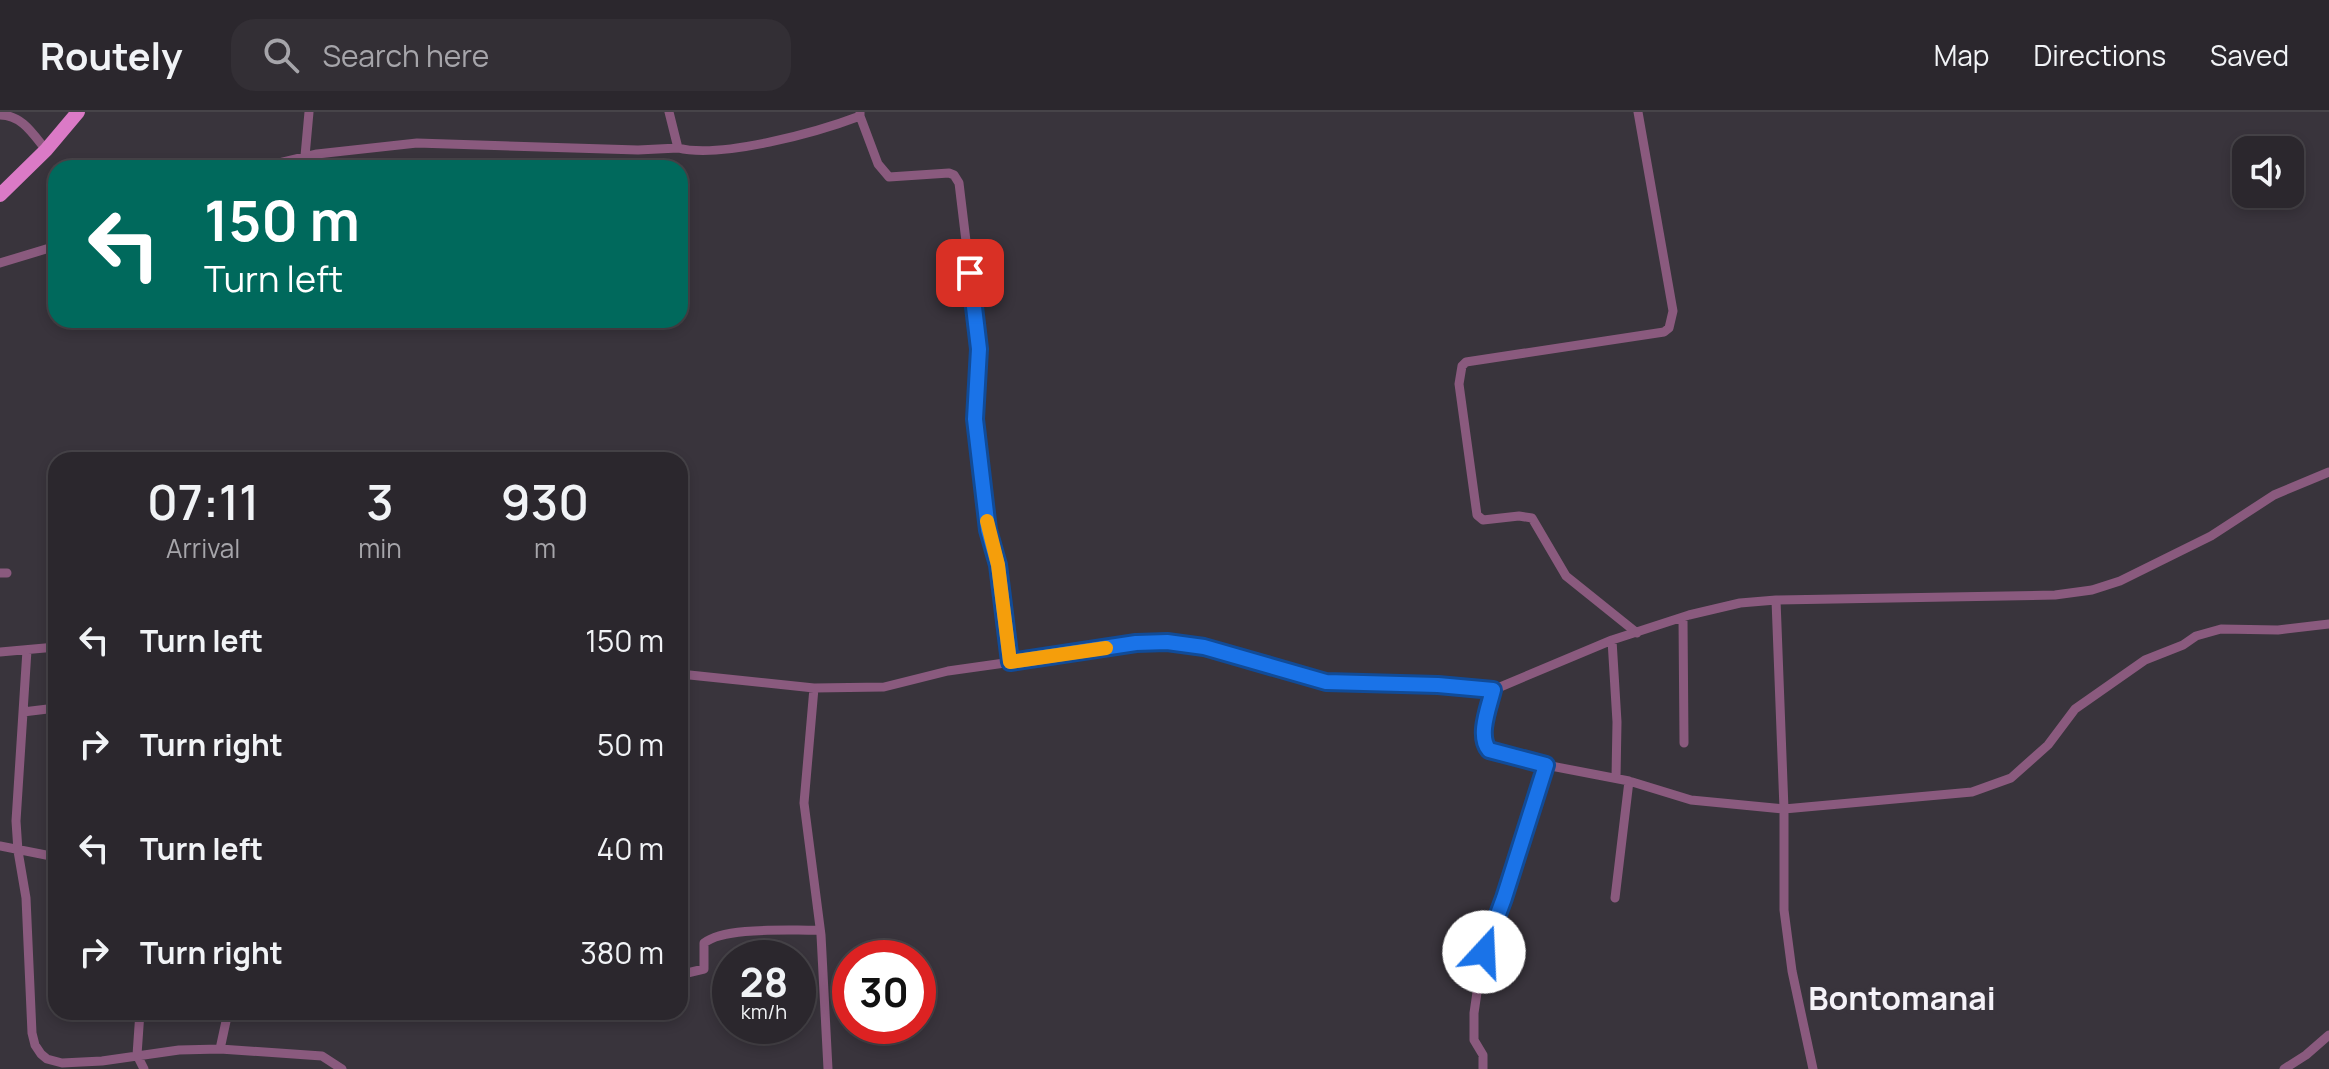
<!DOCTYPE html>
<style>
body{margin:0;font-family:Manrope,sans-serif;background:#332f35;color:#f1f3f6;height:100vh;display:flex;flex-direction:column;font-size:30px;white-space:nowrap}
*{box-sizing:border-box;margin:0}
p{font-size:26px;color:#a6a5aa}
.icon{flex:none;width:44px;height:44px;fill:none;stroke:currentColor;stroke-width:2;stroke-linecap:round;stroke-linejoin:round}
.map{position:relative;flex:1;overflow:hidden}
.details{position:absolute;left:48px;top:340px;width:640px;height:568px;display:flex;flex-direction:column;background:#2b272d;border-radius:24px;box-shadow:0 4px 12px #0003,0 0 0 2px #474449}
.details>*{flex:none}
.hud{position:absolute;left:48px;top:48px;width:640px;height:168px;border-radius:24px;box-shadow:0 4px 12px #0003,0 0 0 2px #474449;background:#00695c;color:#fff;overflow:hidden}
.fabs{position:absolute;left:2232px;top:24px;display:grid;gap:16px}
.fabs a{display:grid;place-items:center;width:72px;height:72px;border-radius:16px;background:#2b272d;box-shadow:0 4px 12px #0003,0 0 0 2px #474449;font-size:40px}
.speed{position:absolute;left:712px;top:828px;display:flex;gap:16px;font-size:40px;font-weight:700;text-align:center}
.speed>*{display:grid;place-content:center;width:104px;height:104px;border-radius:50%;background:#2b272d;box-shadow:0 4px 12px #0003,0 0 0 2px #474449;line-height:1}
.speed small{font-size:20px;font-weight:400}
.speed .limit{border:12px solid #d22;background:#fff;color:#111}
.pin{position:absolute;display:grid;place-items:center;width:68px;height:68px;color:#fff;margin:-34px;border-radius:16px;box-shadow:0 4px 12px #0006}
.me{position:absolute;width:88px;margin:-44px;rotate:20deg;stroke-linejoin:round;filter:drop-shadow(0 0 6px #0008)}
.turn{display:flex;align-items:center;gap:28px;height:168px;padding:0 24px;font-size:36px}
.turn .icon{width:104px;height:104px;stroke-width:2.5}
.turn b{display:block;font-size:56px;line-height:68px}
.eta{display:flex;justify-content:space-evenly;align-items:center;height:136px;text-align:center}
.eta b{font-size:48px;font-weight:600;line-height:56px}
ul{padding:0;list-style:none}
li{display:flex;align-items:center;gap:24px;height:104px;padding:0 24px}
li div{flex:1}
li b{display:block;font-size:30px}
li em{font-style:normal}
header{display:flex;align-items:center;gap:48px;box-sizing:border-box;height:112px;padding:0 40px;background:#2b272d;border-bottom:2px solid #474449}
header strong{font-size:38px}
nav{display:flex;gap:44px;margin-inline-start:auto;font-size:28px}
.search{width:560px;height:72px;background:#332f35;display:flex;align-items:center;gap:20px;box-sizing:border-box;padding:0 28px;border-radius:24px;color:#a6a5aa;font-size:30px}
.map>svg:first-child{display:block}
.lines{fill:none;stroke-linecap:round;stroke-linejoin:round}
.minor{stroke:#8a5a7e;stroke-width:9}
.primary{stroke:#db7ac6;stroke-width:14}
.route-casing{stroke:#114b97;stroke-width:20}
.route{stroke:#1a73e8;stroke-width:14}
.slow{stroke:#f59e0b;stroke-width:14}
.labels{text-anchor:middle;stroke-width:8;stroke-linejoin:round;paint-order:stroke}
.quarter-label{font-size:32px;font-weight:bold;fill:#f5f2f8;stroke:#39343c}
</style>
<header>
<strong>Routely</strong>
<div class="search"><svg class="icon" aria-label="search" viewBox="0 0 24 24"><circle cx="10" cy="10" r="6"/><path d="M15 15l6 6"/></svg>Search here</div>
<nav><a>Map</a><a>Directions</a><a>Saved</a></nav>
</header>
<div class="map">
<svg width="2329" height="957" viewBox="0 0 2329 957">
<rect width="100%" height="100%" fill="#39343c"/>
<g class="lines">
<path class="minor" d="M669,0L678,36C721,47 818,20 860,4V0
M0,3C22,3 33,22 46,38
M860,4L878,52L889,65L949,61L954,63L959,71L979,237L975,307L988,418L998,453L1010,550
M305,44L309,0
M258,56L317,42L417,31L638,38L678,36
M0,151L56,134
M0,461H7
M1776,488L1784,697V798L1792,859L1813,957
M1683,506L1684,631
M1637,521L1566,464L1532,406L1519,404L1483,408L1477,403L1459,272L1462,254L1466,250L1664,220L1669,216L1673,199L1638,0
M1612,528L1617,610L1616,666
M27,538L16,709L18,739L26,786L32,921L35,933L41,942L47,947L62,951L102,949L179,938L220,937L322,944L342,957
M0,540L56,535
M680,562L814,576L884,575L948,559L1154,530L1204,535L1326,570L1493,578L1612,528L1689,503L1740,491L1776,488L2055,483L2092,478L2120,469L2211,424L2274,383L2329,360
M814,576L804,691L821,823L828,957
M1493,578C1489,595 1477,624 1489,638L1546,653L1629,669L1691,688L1784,697L1972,680L2011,666L2048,633L2075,597L2145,548L2183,533L2196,524L2221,517L2278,518L2329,512
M23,600L56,596
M0,734L56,745
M1615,786L1629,669
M683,862L704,857V831C725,814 792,819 820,818
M140,900L137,943L144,957
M220,937L228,900
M1483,957V943L1474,928V901L1482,846L1504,786L1546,653
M2284,957L2306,943L2329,923"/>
<path class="primary" d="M0,83L46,38L78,0"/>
</g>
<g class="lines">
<defs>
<path id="route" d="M970,161L979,237L975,307L988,418L998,453L1010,550L1136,531L1167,530L1204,535L1326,570L1438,573L1493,578C1489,595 1477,624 1489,638L1546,653L1504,786L1484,840"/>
</defs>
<use href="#route" class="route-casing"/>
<use href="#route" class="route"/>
<path class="slow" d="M987,409L998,453L1010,550L1106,536"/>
</g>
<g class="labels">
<g class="quarter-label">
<text x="1902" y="898">Bontomanai</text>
</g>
</g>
</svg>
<div class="fabs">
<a><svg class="icon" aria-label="sound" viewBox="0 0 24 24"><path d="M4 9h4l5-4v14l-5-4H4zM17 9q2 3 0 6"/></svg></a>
</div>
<div class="speed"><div>28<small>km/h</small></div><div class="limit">30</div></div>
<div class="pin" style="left:970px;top:161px;background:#d93025"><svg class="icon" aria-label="arrive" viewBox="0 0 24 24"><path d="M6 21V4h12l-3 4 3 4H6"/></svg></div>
<svg class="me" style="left:1484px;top:840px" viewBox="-20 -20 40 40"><circle r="19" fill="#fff"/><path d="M0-13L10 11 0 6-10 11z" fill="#1a73e8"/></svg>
<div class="hud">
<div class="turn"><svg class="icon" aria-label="left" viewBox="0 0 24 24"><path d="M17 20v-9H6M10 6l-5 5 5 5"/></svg><div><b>150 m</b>Turn left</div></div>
</div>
<section class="details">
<div class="eta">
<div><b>07:11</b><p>Arrival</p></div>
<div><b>3</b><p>min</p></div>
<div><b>930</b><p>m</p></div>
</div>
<ul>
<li><svg class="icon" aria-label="left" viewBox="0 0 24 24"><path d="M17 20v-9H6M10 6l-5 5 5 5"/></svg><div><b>Turn left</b></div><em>150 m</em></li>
<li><svg class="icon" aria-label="right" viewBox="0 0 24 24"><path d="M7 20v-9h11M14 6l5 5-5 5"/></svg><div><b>Turn right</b></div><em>50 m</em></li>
<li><svg class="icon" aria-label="left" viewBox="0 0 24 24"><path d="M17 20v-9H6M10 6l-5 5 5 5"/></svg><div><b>Turn left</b></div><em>40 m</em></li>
<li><svg class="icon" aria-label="right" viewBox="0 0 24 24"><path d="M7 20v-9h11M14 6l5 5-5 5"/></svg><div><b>Turn right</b></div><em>380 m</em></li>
</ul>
</section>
</div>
